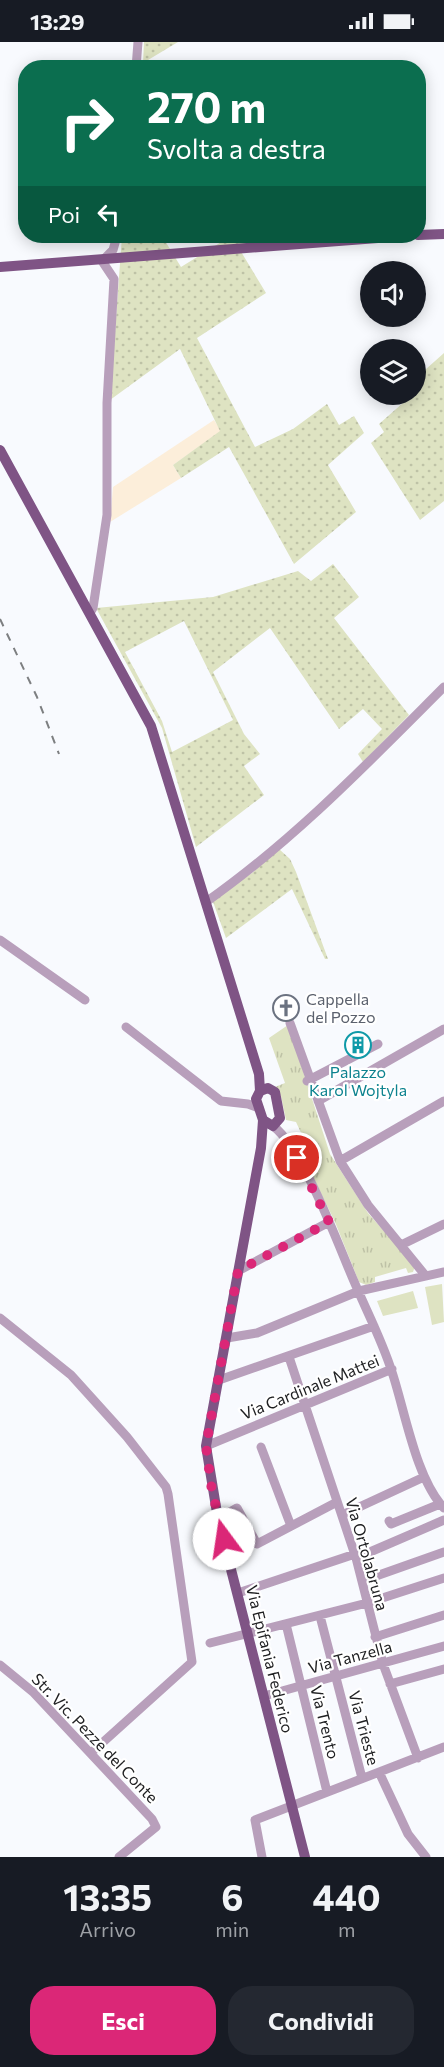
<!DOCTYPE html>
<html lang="it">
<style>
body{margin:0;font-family:Commissioner,sans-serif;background:#242831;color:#f1f3f6;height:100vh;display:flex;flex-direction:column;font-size:22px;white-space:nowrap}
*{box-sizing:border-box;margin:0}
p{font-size:20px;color:#9ea1a6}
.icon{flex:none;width:33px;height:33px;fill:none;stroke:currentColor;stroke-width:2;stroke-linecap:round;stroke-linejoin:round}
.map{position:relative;height:1815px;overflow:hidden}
.drawer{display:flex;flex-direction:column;background:#171b24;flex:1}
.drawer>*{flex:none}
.top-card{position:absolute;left:18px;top:18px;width:408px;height:183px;border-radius:24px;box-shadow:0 3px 15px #0003;background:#0b6e4f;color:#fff;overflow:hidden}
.controls{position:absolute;left:360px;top:219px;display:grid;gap:12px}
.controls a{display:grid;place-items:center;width:66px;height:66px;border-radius:50%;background:#171b24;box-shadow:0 3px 15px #0003;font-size:30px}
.pin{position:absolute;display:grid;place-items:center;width:51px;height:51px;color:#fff;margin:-26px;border:3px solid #fff;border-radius:50%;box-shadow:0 2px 6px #0007}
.me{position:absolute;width:66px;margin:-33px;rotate:346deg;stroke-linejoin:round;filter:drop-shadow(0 0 4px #0008)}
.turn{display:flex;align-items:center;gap:21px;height:126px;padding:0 30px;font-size:27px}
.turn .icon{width:78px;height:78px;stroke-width:2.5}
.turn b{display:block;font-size:42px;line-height:51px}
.then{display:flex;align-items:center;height:57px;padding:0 30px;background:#0003;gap:12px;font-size:22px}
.eta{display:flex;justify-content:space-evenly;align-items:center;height:102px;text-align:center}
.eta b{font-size:36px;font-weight:700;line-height:42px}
.action{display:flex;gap:12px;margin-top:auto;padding:12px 30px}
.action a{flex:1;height:69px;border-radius:24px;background:#db2777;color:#fff;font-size:24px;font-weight:700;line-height:69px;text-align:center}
.action a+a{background:#242831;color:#f1f3f6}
.status{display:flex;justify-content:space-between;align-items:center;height:42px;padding:0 30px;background:#171b24;direction:ltr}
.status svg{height:16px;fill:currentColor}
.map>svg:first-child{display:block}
.industrial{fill:#fceeda}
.grass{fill:url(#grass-dots);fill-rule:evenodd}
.park{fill:url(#park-tufts)}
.garden{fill:#dee3c2}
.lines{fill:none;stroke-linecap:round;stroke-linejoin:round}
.minor{stroke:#b89fbb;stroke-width:9}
.major{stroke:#7f5485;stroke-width:10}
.rail{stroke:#7d7f81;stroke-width:2;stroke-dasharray:8 8;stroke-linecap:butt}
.route{stroke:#db2777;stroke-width:10;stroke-dasharray:0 18}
.labels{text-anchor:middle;stroke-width:4.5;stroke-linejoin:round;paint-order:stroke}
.worship-label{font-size:16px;fill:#5b616d;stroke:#fff;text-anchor:start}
.culture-label{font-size:16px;fill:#0d838f;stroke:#fff}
.street-label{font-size:16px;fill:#202123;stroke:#fff}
</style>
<div class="status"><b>13:29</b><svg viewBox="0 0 49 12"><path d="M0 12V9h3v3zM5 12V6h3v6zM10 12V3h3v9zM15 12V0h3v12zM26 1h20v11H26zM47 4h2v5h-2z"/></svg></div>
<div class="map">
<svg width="444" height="1815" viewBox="0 0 444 1815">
<defs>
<pattern id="grass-dots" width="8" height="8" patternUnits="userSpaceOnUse" patternTransform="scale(1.5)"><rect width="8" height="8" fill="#dee3c2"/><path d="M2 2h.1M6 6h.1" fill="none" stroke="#bec2a6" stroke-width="1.8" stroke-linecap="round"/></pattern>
<pattern id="park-tufts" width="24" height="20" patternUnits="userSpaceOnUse" patternTransform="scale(1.5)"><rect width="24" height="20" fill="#dee3c2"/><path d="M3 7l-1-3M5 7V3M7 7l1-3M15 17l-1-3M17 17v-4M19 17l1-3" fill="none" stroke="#bec2a6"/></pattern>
</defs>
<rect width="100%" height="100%" fill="#f8fafe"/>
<path class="industrial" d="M214,378L221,389L173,423L181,436L110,480L113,445Z"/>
<path class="grass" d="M144,0H178L143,21Z
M122,194H162L181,225L231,194H251L254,199L240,208L266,251L197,296L255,405L293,387L327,362L339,383L354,374L364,391L328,423L356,470L294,522L229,405L181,436L173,423L220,389L180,307L110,358Z
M444,311V459L420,478L371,401L384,390L379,382L412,353L416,352V336Z
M333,522L359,555L334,576L409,673L363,720L358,712L382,687L363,667L339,687L270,586L213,630L244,692L260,712L244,724L264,753L196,805L162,686L96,566L213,555L298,529L311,539ZM184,579L233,678L172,710L162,679L125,610Z
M279,807L290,817L296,830L328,917H325L292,847L226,896L212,857L252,831Z"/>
<path class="park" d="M288,983L330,1112L368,1171L415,1224L413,1230L408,1231L406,1226L375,1235V1240L366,1243L359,1240L335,1180L303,1114L308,1106L296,1080L286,1078L281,1054L275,1045L285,1041L269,996Z"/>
<path class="garden" d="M442,1242L444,1280L432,1283L425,1245Z
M413,1249L418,1266L383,1274L377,1259Z"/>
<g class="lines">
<path class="minor" d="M136,26L138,0
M90,571L93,566L107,473V361L114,237L102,219L113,208L117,194
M206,860C294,798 368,721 444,645
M0,898L85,958
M290,981L340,1119L368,1163L425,1233
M126,985L221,1059L248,1062L259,1066
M307,1039L378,1002
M318,1059L444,987
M273,1084C302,1105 338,1202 353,1237C366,1268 382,1298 392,1330C405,1369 416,1437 444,1466
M340,1119L444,1059
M401,1203L444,1182
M238,1229L329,1180
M0,1276L71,1333L127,1395L166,1445L168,1452L192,1620L91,1711
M227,1296L257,1291L359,1249L444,1230
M289,1315L356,1516L383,1622L418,1716
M219,1338L374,1284
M206,1404L392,1327
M261,1405L291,1484
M342,1473L424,1435
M218,1477L237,1466L257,1502L337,1460
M389,1479L391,1482L440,1462
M356,1516L444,1478
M362,1539L444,1510
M238,1551L355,1512
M320,1574L362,1736
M286,1582L327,1750
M375,1595L444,1573
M210,1601L367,1561L444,1536
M0,1623L33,1650L152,1777L156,1785L119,1815
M390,1642L444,1627
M264,1654L444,1604
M379,1730L408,1792L426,1815
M262,1815L255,1778L444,1705"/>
<path class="major" d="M418,193L444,192
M0,225L404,194
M0,408L151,684L259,1032L260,1049
M268,1046L275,1050L280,1076L273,1084L263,1078L256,1057L260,1049Z
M263,1078L261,1106L206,1404L218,1477L305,1815"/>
<path class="rail" d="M0,577L37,655L59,712"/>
</g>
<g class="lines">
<path class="route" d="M224,1497L212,1449L206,1404L238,1229L329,1180L297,1116"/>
</g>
<defs>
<symbol id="church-ring" viewBox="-11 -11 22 22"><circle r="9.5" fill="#fff" stroke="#6b7280" stroke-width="1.5"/><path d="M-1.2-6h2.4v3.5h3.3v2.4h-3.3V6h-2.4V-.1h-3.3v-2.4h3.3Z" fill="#6b7280"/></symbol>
<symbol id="building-ring" viewBox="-11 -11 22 22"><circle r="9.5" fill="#fff" stroke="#0f9aa8" stroke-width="1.5"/><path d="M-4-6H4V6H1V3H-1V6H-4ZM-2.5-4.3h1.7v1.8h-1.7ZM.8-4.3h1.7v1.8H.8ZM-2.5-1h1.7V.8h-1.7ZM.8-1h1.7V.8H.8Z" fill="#0f9aa8"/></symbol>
</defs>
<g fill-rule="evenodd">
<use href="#church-ring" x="271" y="951" width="30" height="30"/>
<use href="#building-ring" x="343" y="988" width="30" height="30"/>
</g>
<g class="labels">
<g class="worship-label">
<text x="306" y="963">Cappella<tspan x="306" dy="18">del Pozzo</tspan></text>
</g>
<g class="culture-label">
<text x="358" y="1036">Palazzo<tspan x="358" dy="18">Karol Wojtyla</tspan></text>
</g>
<g class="street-label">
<text transform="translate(310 1345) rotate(-22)" y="6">Via Cardinale Mattei</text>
<text transform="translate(367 1512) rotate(74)" y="6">Via Ortolabruna</text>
<text transform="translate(350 1615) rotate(-15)" y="6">Via Tanzella</text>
<text transform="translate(270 1617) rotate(76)" y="6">Via Epifania Federico</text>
<text transform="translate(325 1680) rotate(76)" y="6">Via Trento</text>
<text transform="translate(364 1686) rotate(75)" y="6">Via Trieste</text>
<text transform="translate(95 1696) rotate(46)" y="6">Str. Vic. Pezze del Conte</text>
</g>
</g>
</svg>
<div class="controls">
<a><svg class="icon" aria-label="sound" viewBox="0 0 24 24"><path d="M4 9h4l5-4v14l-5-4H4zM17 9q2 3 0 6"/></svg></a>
<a><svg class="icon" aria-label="layers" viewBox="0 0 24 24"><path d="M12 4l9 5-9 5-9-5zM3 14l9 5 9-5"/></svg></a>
</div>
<div class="pin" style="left:297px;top:1116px;background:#d93025"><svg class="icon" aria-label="arrive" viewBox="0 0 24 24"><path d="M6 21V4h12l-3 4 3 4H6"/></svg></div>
<svg class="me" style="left:224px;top:1497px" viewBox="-20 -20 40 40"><circle r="19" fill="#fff"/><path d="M0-13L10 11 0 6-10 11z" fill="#db2777"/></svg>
<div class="top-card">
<div class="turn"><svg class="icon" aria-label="right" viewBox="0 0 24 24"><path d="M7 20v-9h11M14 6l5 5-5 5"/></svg><div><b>270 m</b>Svolta a destra</div></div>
<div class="then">Poi<svg class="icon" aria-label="left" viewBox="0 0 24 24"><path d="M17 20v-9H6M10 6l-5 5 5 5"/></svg></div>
</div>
</div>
<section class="drawer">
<div class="eta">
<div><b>13:35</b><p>Arrivo</p></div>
<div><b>6</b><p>min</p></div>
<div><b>440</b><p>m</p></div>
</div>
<div class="action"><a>Esci</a><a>Condividi</a></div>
</section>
